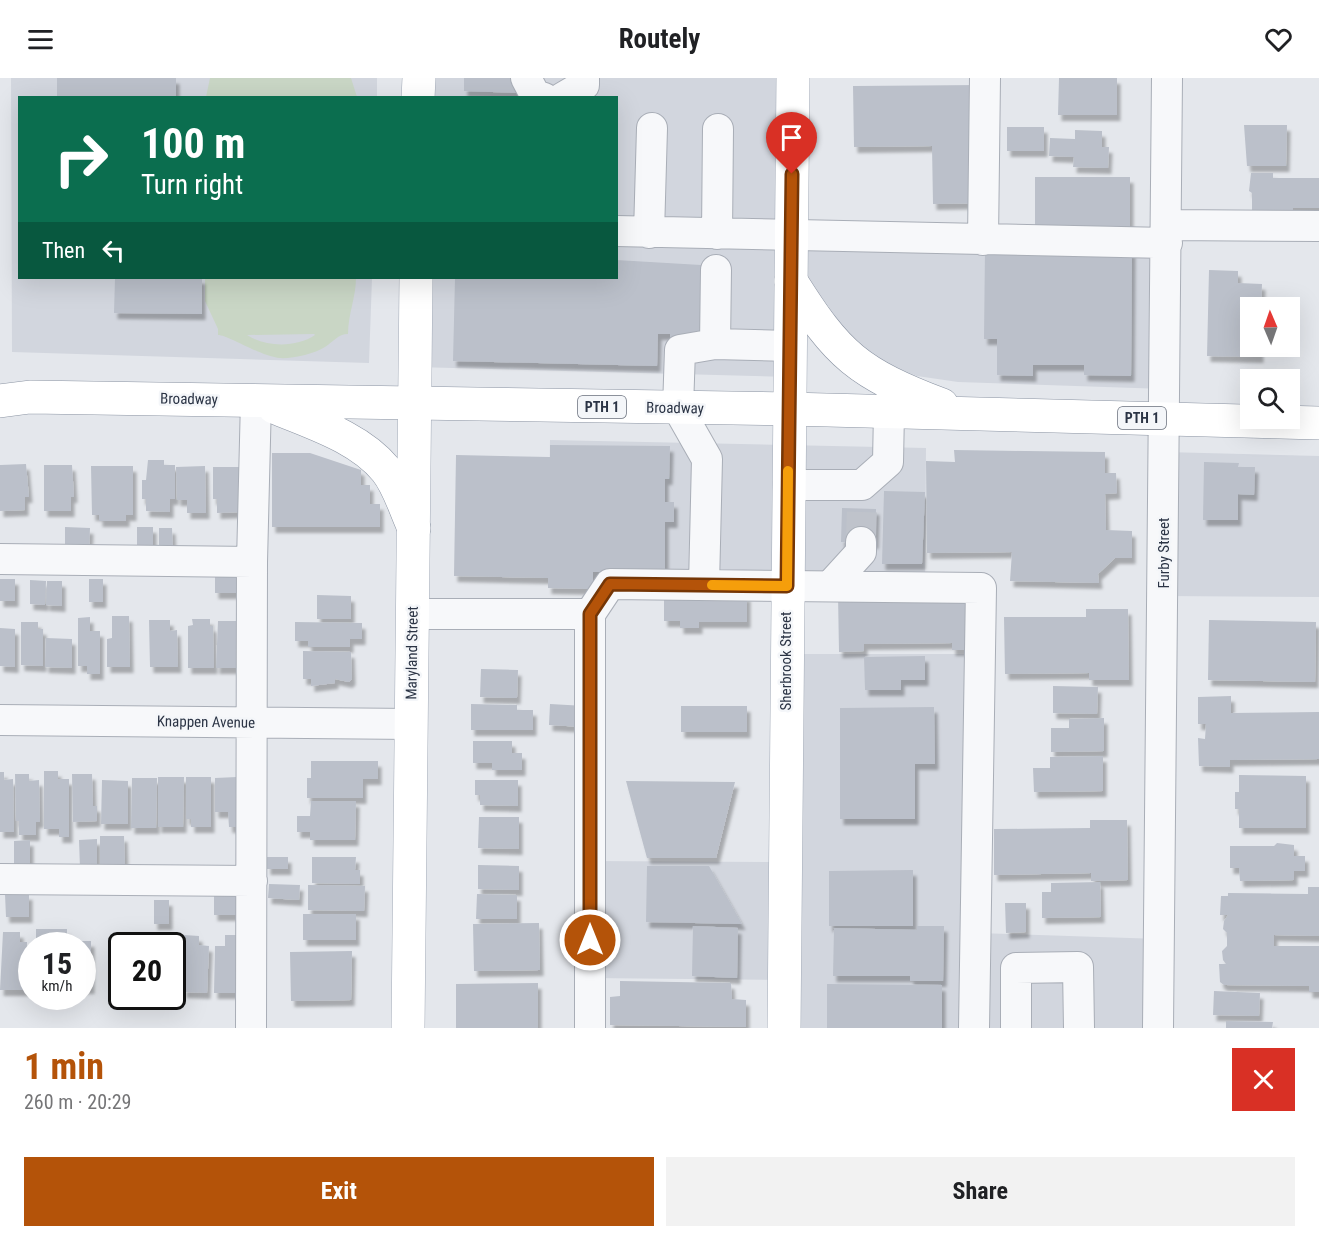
<!DOCTYPE html>
<meta charset="utf-8">
<style>
body{margin:0;font-family:"Roboto Condensed",sans-serif;background:#f2f2f2;color:#202124;height:100vh;display:flex;flex-direction:column;font-size:22px;white-space:nowrap}
*{box-sizing:border-box;margin:0}
p{font-size:20px;color:#757577}
.icon{flex:none;width:33px;height:33px;fill:none;stroke:currentColor;stroke-width:2;stroke-linecap:round;stroke-linejoin:round}
.map{position:relative;height:950px;overflow:hidden}
.drawer{display:flex;flex-direction:column;background:#fff;flex:1}
.drawer>*{flex:none}
.banner{position:absolute;left:18px;top:18px;width:600px;height:183px;border-radius:0px;box-shadow:0 6px 24px #0002;background:#0b6e4f;color:#fff;overflow:hidden}
.needle{width:39px;rotate:358deg}
.fabs{position:absolute;left:1240px;top:219px;display:grid;gap:12px}
.fabs a{display:grid;place-items:center;width:60px;height:60px;border-radius:0px;background:#fff;box-shadow:0 6px 24px #0002;font-size:30px}
.speed{position:absolute;left:18px;top:854px;display:flex;gap:12px;font-size:30px;font-weight:700;text-align:center}
.speed>*{display:grid;place-content:center;width:78px;height:78px;border-radius:50%;background:#fff;box-shadow:0 6px 24px #0002;line-height:1}
.speed small{font-size:15px;font-weight:400}
.speed .limit{border:3px solid #111;border-radius:9px;background:#fff;color:#111}
.pin{position:absolute;display:grid;place-items:center;width:51px;height:51px;color:#fff;margin:-62px -26px;border-radius:50% 50% 50% 0;rotate:-45deg;box-shadow:0 0 6px #0007}
.pin .icon{rotate:45deg}
.me{position:absolute;width:66px;margin:-33px;rotate:0deg;stroke-linejoin:round;filter:drop-shadow(0 0 4px #0008)}
.turn{display:flex;align-items:center;gap:21px;height:126px;padding:0 24px;font-size:27px}
.turn .icon{width:78px;height:78px;stroke-width:2.5}
.turn b{display:block;font-size:42px;line-height:51px}
.then{display:flex;align-items:center;height:57px;padding:0 24px;background:#0003;gap:12px;font-size:22px}
.round{display:grid;place-items:center;flex:none;width:63px;height:63px;border-radius:0px;background:#f2f2f2}
.summary{display:flex;align-items:center;justify-content:space-between;height:102px;padding:0 24px}
h1{font-size:36px;font-weight:700;line-height:45px;color:#b45309}
.primary-button{display:flex;gap:12px;margin-top:auto;padding:12px 24px}
.primary-button a{flex:1;height:69px;border-radius:0px;background:#b45309;color:#fff;font-size:24px;font-weight:700;line-height:69px;text-align:center}
.primary-button a+a{background:#f2f2f2;color:#202124}
header{display:flex;justify-content:space-between;align-items:center;height:78px;padding:0 24px;background:#fff;font-size:27px;font-weight:700}
.map>svg:first-child{display:block}
.built{fill:#d2d6de}
.green{fill:#c9d6c5;fill-rule:evenodd}
.building{fill:#bbc0ca;filter:url(#shadow)}
.lines{fill:none;stroke-linecap:round;stroke-linejoin:round}
.minor-tunnel{stroke:#bfc3cb;stroke-width:30;stroke-dasharray:30 15;stroke-linecap:butt}
.minor-casing{stroke:#a9aeb7;stroke-width:32}
.major-casing{stroke:#a3abb8;stroke-width:34}
.highway-casing{stroke:#8b94a3;stroke-width:34}
.minor{stroke:#f7f8fa;stroke-width:30}
.major{stroke:#fff;stroke-width:33}
.highway{stroke:#fff;stroke-width:33}
.route-casing{stroke:#753606;stroke-width:15}
.route{stroke:#b45309;stroke-width:10}
.slow{stroke:#f59e0b;stroke-width:10}
.labels{text-anchor:middle;stroke-width:5;stroke-linejoin:round;paint-order:stroke}
.shield{fill:#f4f6f9;stroke:#676e7b;stroke-width:1.5}
.shield-label{font-size:14px;font-weight:bold;fill:#2b3445}
.street-label{font-size:15px;fill:#2b3445;stroke:#f4f6f9}
</style>
<header><svg class="icon" aria-label="menu" viewBox="0 0 24 24"><path d="M4 6h16M4 12h16M4 18h16"/></svg>Routely<svg class="icon" aria-label="heart" viewBox="0 0 24 24"><path d="M12 20l-8-8c-3-5 5-10 8-4 3-6 11-1 8 4z"/></svg></header>
<div class="map">
<svg width="1319" height="950" viewBox="0 0 1319 950">
<defs>
<filter id="shadow"><feDropShadow dx="3.5" dy="6" stdDeviation="1.5" flood-color="#0004"/></filter>
</defs>
<rect width="100%" height="100%" fill="#e4e7ec"/>
<path class="built" d="M11,0H377V19L20,20V200H372L369,285L12,274Z
M419,0H793L792,158L1167,165L1165,311L958,304L917,298L896,290L862,270L831,239L829,229L792,181L790,299L415,289L416,200H616V20L418,19Z
M550,362L926,370L925,509L548,510Z
M1165,374L1319,378V519L1164,518Z
M786,576H980L976,855L1160,861L1158,950H784V902L590,900V783L785,784Z"/>
<path class="green" d="M210,0H351L357,19H206Z
M205,200H356C356,219 348,236 348,256C338,256 333,264 325,269C314,276 292,281 279,280C260,278 228,257 218,257V251L205,223ZM247,257L314,256L315,257C296,270 265,269 247,257Z"/>
<path class="building" d="M57,0H176V20H57Z
M464,0H520V15L464,13Z
M1059,0H1117V37H1058Z
M981,7L982,125L933,126L932,68L854,69L853,8Z
M1244,47H1287L1286,88H1247Z
M1007,49H1044V73H1007Z
M1075,52L1102,53V69H1109L1108,90L1073,89L1074,79L1049,78L1050,60L1075,61Z
M1251,95H1273V100H1319V130H1293V141H1252V115L1249,113Z
M1035,99H1130V154H1035Z
M985,170L1132,172L1131,298L1084,297V287H1033V298L997,297V261H984Z
M616,182L701,187L700,257L670,262V256H658L657,288L453,283L455,200H616Z
M1209,192L1238,193V205L1262,206L1261,230H1251V268H1260V279L1207,278Z
M115,200H202V236L114,235Z
M550,367L670,368L669,401H665V424H674V444H665V494H593V511L548,510V500L454,498L456,377L550,379Z
M954,372L1105,374V395H1116L1117,415L1105,416L1106,452L1132,453V480H1115L1098,496L1099,505L1010,503L1012,474L927,475L926,383L955,384Z
M272,375H310L361,392V407H370V426H380V449H272Z
M148,382H164V387H175V421H170V434L146,433V421H142V402H146Z
M1204,384L1239,385L1238,389H1255L1254,417L1238,416V442H1203Z
M26,386L29,419H25V432L0,433V387Z
M44,387H72L74,419H71V433H44Z
M91,388H133V437H126V443H99V437H92Z
M205,388L206,435H187V422H177L176,389Z
M213,389H249L240,434L217,435V421H213Z
M884,413L925,414L922,486H882Z
M842,430L876,431L875,465L841,464Z
M65,449L90,450L89,472H65Z
M137,449H153V474H137Z
M159,450H172L173,473L159,474Z
M241,497V515H215V498Z
M0,501H15V523H0Z
M89,501H103V524H89Z
M30,502L46,503L45,527L30,526Z
M47,503H62V528L46,527Z
M975,514L976,572H952V565L864,566V573L839,574L838,516Z
M317,517L351,518V541H317Z
M747,517V544H699V550H680V543H664V520Z
M1086,531H1128L1129,602H1089V595L1005,596L1004,539H1086Z
M112,538H129L130,589H107V561L112,560Z
M90,539V553H100V596H87V588H78V540Z
M192,541H210V548H213L214,590H188V548L193,547Z
M149,542H170V553L177,552L178,589H150Z
M1209,542L1316,544L1315,604L1208,602Z
M218,543H242V590H216Z
M21,544H38V551H43V588L21,587Z
M295,544L362,545V561H350V569H308V563H295Z
M0,550L15,551V589L0,588Z
M46,560L72,561V590L45,589Z
M303,573L351,574L352,601L349,604L335,601V605L311,608V601H303Z
M925,578V602H901V612H865L864,579Z
M481,591L518,592L517,620L480,619Z
M1053,608L1098,609L1097,636L1053,635Z
M1231,618V635L1319,634V681L1230,682V689L1199,688L1198,660L1205,661L1206,646H1198V619Z
M471,626L517,627V632H533V652H471Z
M550,626L585,628L584,649L549,647Z
M681,628H747V654H681Z
M934,629L935,686H915V741H840V630Z
M1104,640V673L1051,674V650H1069V641Z
M473,663H512V675H522V692H492V685H473Z
M1103,678V713L1034,714L1033,690H1050V679Z
M311,683H378V701H363V720H307V700H311Z
M44,693H58V701H69V759H59V751H44Z
M0,694H4V702L13,701L14,754H0Z
M15,696H29V703L39,702L40,744H36V757H19V743H16Z
M72,696H92L93,728H97V743L73,744Z
M1239,697L1306,698V750H1239V731H1235V714H1239Z
M158,699H184L183,749H158Z
M186,699H211V749H191V741H186Z
M237,699L242,749H229L228,734H215V700Z
M132,700H157L156,750H131Z
M102,702L128,703V746H101Z
M475,702H518V728L480,727V717H475Z
M626,703L735,704L716,780H647Z
M311,723H356L355,762H310V754H297V738H310Z
M479,739H519V771L478,770Z
M1090,742H1127L1128,802L1091,803V795L994,797V751L1090,750Z
M100,758H124L125,788H100Z
M97,761V790H80L79,762Z
M30,762V787H14V763Z
M1277,765L1294,767V778H1305V793H1294V802L1240,803L1239,790H1230V768H1274Z
M267,779H288V791H267Z
M312,779H356L355,792H360V806L312,805Z
M478,787L519,788V812L478,811Z
M647,788H709L742,846L646,844Z
M913,792V848H829V793Z
M1100,804L1101,839L1042,840V814H1051V805Z
M269,806L300,807L299,822L268,820Z
M308,807L365,808L364,833L308,832Z
M1308,809H1319V858L1274,857V868H1319V914H1309V908L1224,907L1220,904L1219,886H1226L1223,882L1222,873L1227,868V855L1223,851L1224,843L1228,837H1220L1221,818H1228V815L1308,816Z
M5,816H29V839H6Z
M214,816H239V837H214Z
M477,816L517,817V841H476Z
M154,822H169V846H154Z
M1005,825H1026V854L1006,855Z
M303,836H356V862H303Z
M539,845L540,892L474,893L473,846Z
M693,848L738,850L737,900L692,898Z
M917,848H944L943,903H910V898H833L834,850L917,852Z
M36,851H67V867H36Z
M3,854H20V864H27L26,912H0Z
M184,857L199,858V867L209,868L207,915L183,914Z
M225,857H241L239,915H214L215,868H225Z
M118,861H145V867H122V877H118Z
M70,863H91V910H82V867H70Z
M155,864H172L171,867H155Z
M352,873L351,922L291,923L290,874Z
M172,875H176V912H172Z
M620,903L731,905L732,921L746,922V949L610,947V919L620,918Z
M538,905V950H456V906Z
M827,906L942,907V950H827Z
M1214,913L1260,915L1259,938L1213,937Z
M1226,943L1273,944L1272,950H1226Z"/>
<g class="lines">
<path class="minor-tunnel" d="M861,464L862,430"/>
<defs>
<path id="minor" d="M526,0L535,17L544,20
M562,20L584,7V0
M1167,147L1319,148
M616,153L1167,165
M649,155L652,50
M717,156L718,51
M983,162L985,0
M715,266L790,268
M788,407H862L888,384L889,334
M0,481L252,484
M704,507L707,381L678,330L680,272L715,266L716,192
M830,508L861,474V464
M413,536H590
M0,642L412,646
M0,801L252,803
M251,950L252,484L256,322
M590,950V536L610,506L981,510L974,950
M1016,950V890L1078,889L1079,950
M1158,950L1167,0"/>
<path id="major" d="M418,20L419,0
M408,950L416,200
M784,950L793,0"/>
<path id="highway" d="M791,203C838,278 858,295 942,327
M0,323L30,319L789,331L1319,345
M274,329C312,345 359,359 386,392C399,408 405,431 414,450"/>
</defs>
<use href="#minor" class="minor-casing"/>
<use href="#major" class="major-casing"/>
<use href="#highway" class="highway-casing"/>
<use href="#minor" class="minor"/>
<use href="#major" class="major"/>
<use href="#highway" class="highway"/>
</g>
<g class="lines">
<defs>
<path id="route" d="M590,862V536L610,506L787,508L792,96"/>
</defs>
<use href="#route" class="route-casing"/>
<use href="#route" class="route"/>
<path class="slow" d="M712,507L787,508L788,393"/>
</g>
<g class="labels">
<g class="shield">
<rect x="578" y="318" width="48" height="22" rx="4.5"/>
<rect x="1118" y="329" width="48" height="22" rx="4.5"/>
</g>
<g class="shield-label">
<text x="602" y="334">PTH 1</text>
<text x="1142" y="345">PTH 1</text>
</g>
<g class="street-label">
<text transform="translate(189 321) rotate(1)" y="5">Broadway</text>
<text transform="translate(675 330) rotate(1)" y="5">Broadway</text>
<text transform="translate(1164 475) rotate(-90)" y="5">Furby Street</text>
<text transform="translate(412 575) rotate(-89)" y="5">Maryland Street</text>
<text transform="translate(786 583) rotate(-90)" y="5">Sherbrook Street</text>
<text transform="translate(206 644) rotate(1)" y="5">Knappen Avenue</text>
</g>
</g>
</svg>
<div class="fabs">
<a><svg class="needle" viewBox="-14 -14 28 28"><path d="M0-13l5 13h-10z" fill="#e53935"/><path d="M0 13l5-13h-10z" fill="#757577"/></svg></a>
<a><svg class="icon" aria-label="search" viewBox="0 0 24 24"><circle cx="10" cy="10" r="6"/><path d="M15 15l6 6"/></svg></a>
</div>
<div class="speed"><div>15<small>km/h</small></div><div class="limit">20</div></div>
<div class="pin" style="left:792px;top:96px;background:#d93025"><svg class="icon" aria-label="arrive" viewBox="0 0 24 24"><path d="M6 21V4h12l-3 4 3 4H6"/></svg></div>
<svg class="me" style="left:590px;top:862px" viewBox="-20 -20 40 40"><circle r="17" fill="#b45309" stroke="#fff" stroke-width="3"/><path d="M0-11L8 9 0 5-8 9z" fill="#fff"/></svg>
<div class="banner">
<div class="turn"><svg class="icon" aria-label="right" viewBox="0 0 24 24"><path d="M7 20v-9h11M14 6l5 5-5 5"/></svg><div><b>100 m</b>Turn right</div></div>
<div class="then">Then<svg class="icon" aria-label="left" viewBox="0 0 24 24"><path d="M17 20v-9H6M10 6l-5 5 5 5"/></svg></div>
</div>
</div>
<section class="drawer">
<div class="summary"><div><h1>1 min</h1><p>260 m · 20:29</p></div><a class="round" style="background:#d93025;color:#fff"><svg class="icon" aria-label="close" viewBox="0 0 24 24"><path d="M6 6l12 12M18 6L6 18"/></svg></a></div>
<div class="primary-button"><a>Exit</a><a>Share</a></div>
</section>
